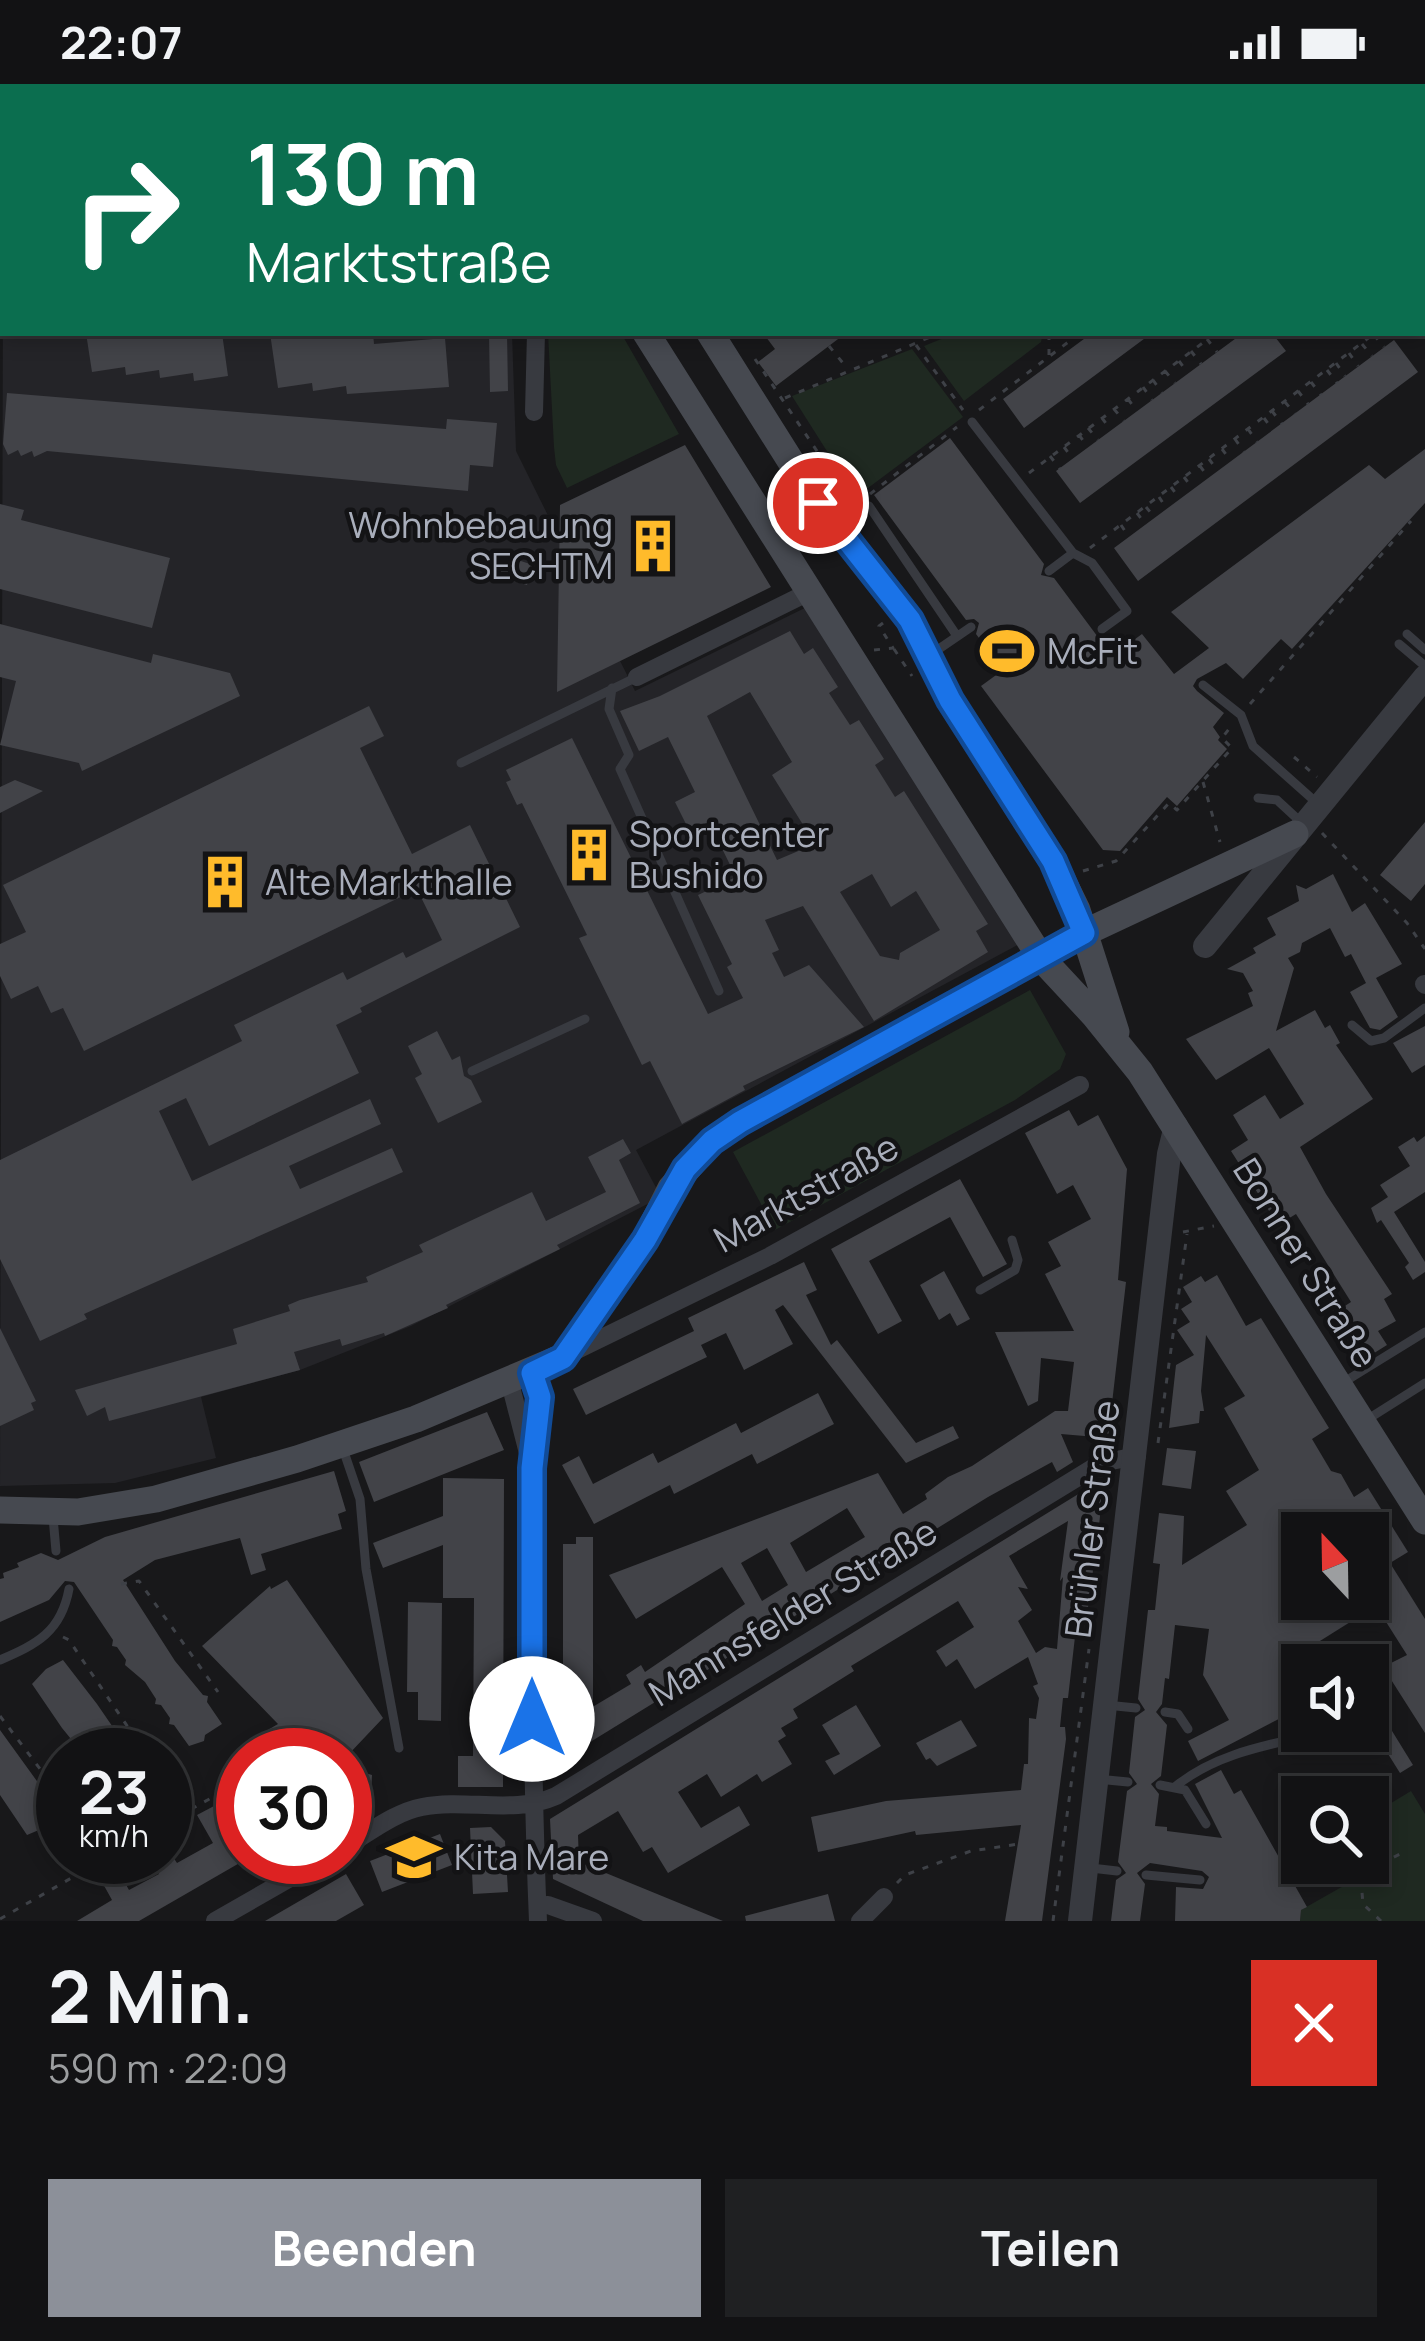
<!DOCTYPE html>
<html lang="de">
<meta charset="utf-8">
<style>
body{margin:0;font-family:Manrope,sans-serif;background:#1f2022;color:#f1f3f6;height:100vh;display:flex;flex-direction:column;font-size:45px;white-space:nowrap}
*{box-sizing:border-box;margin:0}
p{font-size:39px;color:#9c9ea0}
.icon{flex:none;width:66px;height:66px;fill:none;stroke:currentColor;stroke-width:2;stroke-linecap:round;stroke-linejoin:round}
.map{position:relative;height:1837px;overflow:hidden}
.side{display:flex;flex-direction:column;background:#121214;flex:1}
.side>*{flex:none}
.banner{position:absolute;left:0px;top:0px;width:1425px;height:252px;box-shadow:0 6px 18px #0003,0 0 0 3px #313234;background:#0b6e4f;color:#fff;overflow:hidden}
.needle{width:78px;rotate:338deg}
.tools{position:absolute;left:1281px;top:1428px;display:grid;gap:24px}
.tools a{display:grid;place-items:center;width:108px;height:108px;border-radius:0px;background:#121214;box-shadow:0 6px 18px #0003,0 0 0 3px #313234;font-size:60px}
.speed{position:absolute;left:36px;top:1644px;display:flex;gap:24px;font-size:60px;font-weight:700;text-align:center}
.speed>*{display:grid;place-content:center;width:156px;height:156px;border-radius:50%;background:#121214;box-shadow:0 6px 18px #0003,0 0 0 3px #313234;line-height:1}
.speed small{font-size:30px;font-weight:400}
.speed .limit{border:18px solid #d22;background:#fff;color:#111}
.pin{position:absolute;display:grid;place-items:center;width:102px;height:102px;color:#fff;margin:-51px;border:6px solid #fff;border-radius:50%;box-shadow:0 3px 12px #0007}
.me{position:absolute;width:132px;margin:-66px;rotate:0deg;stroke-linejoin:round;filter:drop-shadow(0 0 9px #0008)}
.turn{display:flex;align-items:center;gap:42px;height:252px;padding:0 48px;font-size:54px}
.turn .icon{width:156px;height:156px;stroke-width:2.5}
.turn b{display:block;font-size:84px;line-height:102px}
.round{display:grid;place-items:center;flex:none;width:126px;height:126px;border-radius:0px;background:#1f2022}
.head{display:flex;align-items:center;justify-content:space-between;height:204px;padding:0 48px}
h1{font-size:72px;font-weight:700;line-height:90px}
.cta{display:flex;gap:24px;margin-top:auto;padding:24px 48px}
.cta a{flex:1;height:138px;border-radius:0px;background:#8c9099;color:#fff;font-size:48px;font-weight:700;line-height:138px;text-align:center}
.cta a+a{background:#1f2022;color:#f1f3f6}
.status{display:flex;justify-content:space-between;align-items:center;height:84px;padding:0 60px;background:#121214;direction:ltr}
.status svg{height:33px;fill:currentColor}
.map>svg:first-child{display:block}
.built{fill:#242428}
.green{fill:#1f2921}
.building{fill:#424348;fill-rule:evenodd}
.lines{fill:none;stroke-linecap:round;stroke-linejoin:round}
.path{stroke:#3e4147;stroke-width:3;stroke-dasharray:6 9;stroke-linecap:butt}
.service{stroke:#383a40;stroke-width:9}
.minor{stroke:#383a40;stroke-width:18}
.tertiary{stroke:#383a40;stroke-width:24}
.secondary{stroke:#464950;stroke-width:27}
.route-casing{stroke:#114b97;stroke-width:30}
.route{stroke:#1a73e8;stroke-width:21}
.labels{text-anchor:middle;stroke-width:9;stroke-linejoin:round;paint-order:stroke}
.poi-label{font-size:36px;fill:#a9aebb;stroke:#131315;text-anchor:start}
.street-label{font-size:36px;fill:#a9aebb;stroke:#131315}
</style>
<div class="status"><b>22:07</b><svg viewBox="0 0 49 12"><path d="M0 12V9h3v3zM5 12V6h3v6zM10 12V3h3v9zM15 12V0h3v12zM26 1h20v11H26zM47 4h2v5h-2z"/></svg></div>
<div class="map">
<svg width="1425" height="1837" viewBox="0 0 1425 1837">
<rect width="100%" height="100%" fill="#18181a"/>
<path class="built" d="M589,0H1374L1376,3H591Z
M3,188V249H512L516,367L635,607L811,521L1025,857L636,1066L661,1113L411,1242L300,1286L201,1313L216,1374L115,1399L0,1402Z"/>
<path class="green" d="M548,249H621L679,350L567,404L556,381L554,363Z
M956,249H1043L1041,258L964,317L924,262Z
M912,265L963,333L856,413L792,312Z
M1030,906L1066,970L1060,985L1015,1016L775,1146L733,1068Z
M1411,1707L1425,1730V1837H1300L1301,1826L1361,1792L1363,1779H1368V1733Z"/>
<path class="building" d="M86,249H222L228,292L194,297L193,289L160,294L159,286L126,291L125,283L92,288Z
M270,249H373L374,260L445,254L449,303L347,310L346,302L313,307L312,299L278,304Z
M489,249H507L508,307L490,308Z
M763,249H846L776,302L758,278L775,265Z
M1092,249H1152L1024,344L1003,315Z
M1243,249H1272L1286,267L1080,419L1056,387Z
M1394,256L1418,288L1138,497L1114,464Z
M7,309L446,345L447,335L497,339L493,383L470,381L468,407L47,367L34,373L32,367L21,372L18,366L8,371L3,360Z
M950,354L1044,480L1041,491L1054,494L1112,572L1142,550L1174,590L1209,564L1171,528L1369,381L1385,395L1425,365V419L1292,565L1281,555L1243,595L1226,579L1197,595L1193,602L1197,607L1224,629L1213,643L1220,653L1218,656L1227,665L1177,722L1167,713L1120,767L1103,766L981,602L1003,586L976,550L979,539L974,535L966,536L874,411Z
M685,361L771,503L557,608L560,421Z
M0,420L24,426L21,436L170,474L152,544L0,505Z
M497,469L533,481L527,501L490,490Z
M0,540L151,579L153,570L230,589L240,612L82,687L79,679L0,661L16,597L0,593Z
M790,547L804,570L813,564L838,603L829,609L850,641L859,636L884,675L875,681L895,713L904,707L988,840L976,847L988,868L874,937L803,822L765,836L779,866L772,869L784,893L809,881L864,943L743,1002L745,1006L682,1040L650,977L642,981L579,854L587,851L522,719L517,721L506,698L511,696L506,686L572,654L708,930L743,914L727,883L732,880L698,811L736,793L709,738L690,748L675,718L695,708L668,653L639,667L620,627L660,612ZM750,608L792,678L772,691L815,760L777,776L707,632ZM872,790L891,823L916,807L940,846L900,869L899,876L880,872L840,808Z
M369,622L384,652L360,664L412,770L470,741L520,843L360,924L362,928L336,941L359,989L209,1062L186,1014L159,1027L192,1097L370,1015L381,1040L289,1082L300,1105L392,1064L403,1088L84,1230L87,1235L40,1257L0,1175V1076L242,957L234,941L343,888L347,896L403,868L406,874L442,856L417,805L84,967L63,924L51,929L38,902L11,915L0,892V860L26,848L3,801Z
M15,696L43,707L0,729V703Z
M1425,738V800L1411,817L1380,791Z
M1333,790L1352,828L1365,819L1402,880L1376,894L1398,933L1380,946L1370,944L1350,908L1366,899L1351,870L1345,873L1330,844L1302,859L1300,868L1288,874L1294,884L1276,947L1315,926L1325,944L1330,941L1340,959L1336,961L1373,1015L1300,1063L1326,1110L1392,1210L1384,1215L1396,1237L1378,1247L1387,1261L1363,1276L1334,1229L1351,1218L1296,1130L1278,1141L1231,1067L1248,1056L1233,1031L1265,1011L1280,1035L1304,1020L1269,964L1216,996L1186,955L1253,922L1248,909L1253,907L1243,889L1227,885L1256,869L1253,864L1276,851L1267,834L1299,817L1296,801L1306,805Z
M1425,942V981L1412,989L1393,959Z
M437,947L452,976L460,972L464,992L471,996L482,1018L438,1039L415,994L422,990L408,962Z
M1069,1026L1078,1042L1098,1031L1127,1085L1118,1196L1126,1198L1108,1354L1061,1350L1073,1378L1057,1388L1052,1378L988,1413L574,1668L559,1643L631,1600L626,1591L641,1581L645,1588L745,1520L722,1483L636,1535L609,1491L878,1389L903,1430L927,1415L925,1410L948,1393L972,1382L1055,1327H1068L1074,1278L1041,1274L1038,1317L1028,1322L995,1248L1074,1247L1045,1190L1061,1182L1048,1158L1091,1135L1073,1101L1057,1110L1025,1049ZM847,1424L865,1453L806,1488L790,1459ZM767,1464L788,1501L762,1517L741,1479Z
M1425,1052V1108L1394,1128L1425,1178V1188L1413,1196L1405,1183L1409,1179L1381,1136L1377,1139L1371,1124L1388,1113L1380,1101L1410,1082L1398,1063L1414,1053L1417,1058Z
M623,1055L631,1069L619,1076L640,1119L557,1161L560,1165L446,1221L448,1224L385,1252L384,1249L342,1262L340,1255L294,1268L300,1286L109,1337L105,1323L87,1332L75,1306L237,1260L233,1245L290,1227L288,1221L300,1216L368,1198L366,1193L423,1168L419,1161L532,1108L546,1137L606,1108L588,1073Z
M960,1095L1007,1180L983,1193L950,1133L869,1177L902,1237L878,1250L831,1165Z
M804,1178L817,1206L806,1211L831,1261L837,1256L916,1359L953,1342L959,1354L906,1379L783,1221L775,1226L793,1260L744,1286L726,1249L701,1261L707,1273L586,1331L573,1305L694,1247L688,1234Z
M944,1187L970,1235L957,1242L950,1229L939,1236L920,1201Z
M1217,1191L1246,1242L1261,1234L1329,1344L1312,1355L1331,1387L1341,1390L1354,1413L1368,1404L1408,1468L1390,1479L1425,1535V1649L1383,1583L1407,1571L1376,1522L1368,1528V1435L1354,1443L1347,1431L1316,1449H1302V1515H1341L1355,1535L1304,1567L1313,1581H1302V1623L1198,1677L1188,1657L1229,1636L1203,1591L1209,1545L1175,1541L1169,1595L1165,1594L1162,1620L1156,1628L1167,1641L1161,1692L1151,1700L1159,1710L1155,1742L1167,1743V1747L1222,1754L1195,1700L1221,1686L1234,1710L1241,1706L1307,1823L1301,1826L1300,1837H1175L1176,1803L1203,1805L1209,1793L1202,1787L1150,1779L1137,1789L1145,1800L1140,1837H1111L1116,1796L1126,1789L1118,1778L1127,1707L1137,1700L1129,1689L1135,1633L1145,1626L1138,1615L1148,1526H1155L1160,1480L1153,1479L1159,1429L1184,1432L1182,1481L1247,1441L1226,1407L1259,1386L1224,1324L1245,1312L1206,1251L1201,1307L1204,1327H1200L1199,1339L1169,1344L1176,1281L1194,1271L1177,1246L1190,1238L1181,1225L1192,1218L1183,1203L1201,1192L1205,1198Z
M0,1244L36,1317L31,1319L34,1326L0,1342Z
M818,1309L834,1340L757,1380L752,1370L674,1410L670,1401L594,1440L562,1381L579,1372L593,1400L653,1369L658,1379L736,1339L741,1349Z
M487,1328L504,1366L374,1418L359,1378Z
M1167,1364L1196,1367L1191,1405L1162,1401Z
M334,1387L346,1427L338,1430L342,1445L261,1470L266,1486L251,1491L240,1454L155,1476L123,1496L175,1577L203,1611L208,1612L207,1618L222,1640L205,1651L204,1657L189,1662L174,1641L169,1640L170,1634L161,1621L155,1620L156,1615L145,1598L125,1581L126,1576L117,1563L112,1562L113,1556L74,1498L65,1497L49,1516L0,1538V1495L4,1494L3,1489L19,1483L17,1479L41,1469L58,1476L105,1453Z
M443,1394L504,1395L503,1703H458V1672H473L474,1514H443V1461L383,1484L373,1459L443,1432Z
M1093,1401L1103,1402L1099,1442L1086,1538L1076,1544L1068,1614H1063L1060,1643H1065L1066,1655L1042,1837H1005L1021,1741L916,1751L915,1747L818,1768L811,1733L886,1717L1021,1706L1024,1680H1028L1029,1634L1036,1635L1039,1614L1033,1602L1038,1600L1028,1573L975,1605L957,1575L946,1583L936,1567L974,1543L958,1517L851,1582L854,1587L793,1625L798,1634L781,1644L786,1652L778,1657L792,1680L762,1698L757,1690L721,1713L707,1690L678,1708L701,1744L739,1722L750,1741L668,1789L652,1763L643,1768L618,1727L578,1751L579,1778L723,1837H643L553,1795L550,1735ZM1068,1437L1060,1497L1063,1493L1057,1565L1045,1563L1036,1569L1018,1537L1032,1526L1018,1503L1028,1505L1009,1472Z
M576,1453H593V1617H563V1460H576Z
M287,1496L383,1634L348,1671H254L244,1660L278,1640L202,1562L270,1502L271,1505Z
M408,1518L442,1519L441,1637L418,1636V1608H407Z
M63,1576L97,1620L132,1671H84L62,1644L32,1600L46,1585Z
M1368,1608L1413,1681L1400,1689L1368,1638Z
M856,1621L881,1662L834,1691L825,1677L840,1670L822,1641Z
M961,1636L977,1662L937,1682L930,1674L926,1676L916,1659Z
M0,1646L60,1729L46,1743L27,1751L0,1711Z
M345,1683L372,1691L371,1709L345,1724Z
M214,1722L230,1749L243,1741V1777L139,1837H77L112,1816L97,1789L114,1779L129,1806L159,1790L150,1773H173L177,1779L213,1759L197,1731Z
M491,1743L505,1757L508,1808L473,1810L470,1744Z
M440,1750L452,1781L382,1808L370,1777Z
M346,1790L364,1821L336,1837H265Z
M828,1810L835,1837H746L745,1832Z"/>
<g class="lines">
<path class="path" d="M0,48L3,49
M0,158L3,157
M1422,164H1425
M1424,175L1425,170
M1422,245H1425
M1217,249L1226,261
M1238,249L1239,251
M1374,251L1384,263
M1207,255L1217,268
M1362,260L1372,272
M916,261L963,326
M829,262L847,284
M1191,267L1201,280
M1349,269L1358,282
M1049,271V249
M755,275L850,416
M1179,277L1188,289
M1336,279L1345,292
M1327,286L1337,299
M1165,287L1175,299
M1153,296L1162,309
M1311,298L1321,311
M1143,303L1152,316
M1298,307L1308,320
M785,314L940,249
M1128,315L1137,327
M1285,318L1295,330
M1114,325L1124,337
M979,326L1080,249
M1272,327L1282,340
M1102,334L1111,346
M1264,334L1273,346
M1088,344L1098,356
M1248,345L1257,358
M1079,351L1088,363
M1235,355L1244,368
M1064,363L1073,375
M1222,365L1231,377
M1050,372L1060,385
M1209,375L1218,387
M1200,382L1209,394
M1029,389L1216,249
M1184,393L1193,405
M1171,403L1180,415
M870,410L957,343
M1159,413L1167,425
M1146,423L1155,434
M1137,429L1146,441
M1121,441L1129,453
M1090,464L1375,249
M894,565L912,592
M874,566L893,564L879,542L883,539
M1250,620L1411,437
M1294,673L1317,693
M1203,698L1220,758
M1322,749L1407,839L1425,865
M1083,787L1116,777L1169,719L1177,726L1232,664L1222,654L1232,641
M1183,1148L1214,1142
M1158,1359L1187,1150
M121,1500L139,1497L218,1608
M63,1553L69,1556L138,1658
M0,1632L56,1706
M165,1740L243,1696
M897,1799L905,1791L971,1767L1019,1760
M0,1835L108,1773
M1053,1837L1089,1565
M1381,1837L1363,1820L1361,1796L1368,1786L1404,1768"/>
<path class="service" d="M769,3V0
M777,3L778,0
M806,3L807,0
M1087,3L1091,0
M972,338L1073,469L1049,487
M839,442L869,422L957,552
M1073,469L1092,479L1127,527L1102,545
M1407,550L1425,566
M1399,560L1425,582
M930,571L971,543
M1203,601L1241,631L1253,662L1318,720
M612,604L609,625L629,671L620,685L719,907
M461,679L637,593
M1258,714L1277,716L1303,740
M1352,941L1371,957L1384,954L1425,924
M472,987L585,935
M980,1206L1015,1186L1018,1176L1012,1156
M1344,1298L1425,1248
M1368,1335L1425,1299
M343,1365L360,1415L366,1485L399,1664
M53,1433L56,1467
M0,1576C37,1560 61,1548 69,1505
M1106,1621L1136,1624
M1165,1628L1178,1630L1188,1645
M1097,1695L1128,1698
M1160,1701L1185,1706L1206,1740
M1176,1702C1219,1667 1275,1660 1328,1647
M1091,1784L1117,1787
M1146,1791L1200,1796"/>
<path class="minor" d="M607,3H639
M1422,133L1425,134
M534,328L536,249
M637,593L811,507
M1424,900L1425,901
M569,1270L770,1172L1080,1001
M532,1289C546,1331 532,1380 532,1425C532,1562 532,1699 538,1837
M510,1299L528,1369
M345,1763C369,1749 395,1728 422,1723C467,1714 513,1731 556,1712L1101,1379L1137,1372
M538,1822L548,1821L593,1837
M215,1837L327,1773
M860,1837L884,1813"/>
<path class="tertiary" d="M1205,862L1425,593
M1080,1837L1169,1070L1176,1042"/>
<path class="secondary" d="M580,0L583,3
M533,3L537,0
M646,249L1041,874L1094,931L1140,988L1425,1437
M710,249L817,419L910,536L950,616L1053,777L1077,826L1116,948
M0,1426L78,1428L156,1415L297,1375L416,1335L563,1273L645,1156L671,1104L712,1057L740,1038L1084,849L1295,750"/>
</g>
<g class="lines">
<defs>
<path id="route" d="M532,1635V1384L540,1313L532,1289L563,1274L645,1156L685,1085L712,1057L740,1038L1084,849L1053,777L950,616L910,536L818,419"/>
</defs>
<use href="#route" class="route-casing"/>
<use href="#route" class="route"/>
</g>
<defs>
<symbol id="building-bare" viewBox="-9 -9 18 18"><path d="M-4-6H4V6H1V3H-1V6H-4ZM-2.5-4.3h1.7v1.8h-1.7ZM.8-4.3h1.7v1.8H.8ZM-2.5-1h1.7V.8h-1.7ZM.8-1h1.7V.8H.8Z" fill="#ffbb2b" stroke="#131315" stroke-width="2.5" paint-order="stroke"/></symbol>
<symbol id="stadium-bare" viewBox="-9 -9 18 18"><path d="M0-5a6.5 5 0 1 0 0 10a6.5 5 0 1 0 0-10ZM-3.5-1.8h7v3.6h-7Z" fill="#ffbb2b" stroke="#131315" stroke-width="2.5" paint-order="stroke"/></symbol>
<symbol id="school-bare" viewBox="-9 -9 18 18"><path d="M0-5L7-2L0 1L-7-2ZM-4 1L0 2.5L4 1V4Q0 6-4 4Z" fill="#ffbb2b" stroke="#131315" stroke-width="2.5" paint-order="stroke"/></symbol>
</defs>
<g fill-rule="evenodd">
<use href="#building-bare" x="615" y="424" width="76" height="76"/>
<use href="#stadium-bare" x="969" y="529" width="76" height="76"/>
<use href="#building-bare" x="551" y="733" width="76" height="76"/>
<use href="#building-bare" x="187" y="760" width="76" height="76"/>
<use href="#school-bare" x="376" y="1735" width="76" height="76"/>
</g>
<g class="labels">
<g class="poi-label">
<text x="613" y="454" text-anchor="end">Wohnbebauung<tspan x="613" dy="41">SECHTM</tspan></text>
<text x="1047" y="580">McFit</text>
<text x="629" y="763">Sportcenter<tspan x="629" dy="41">Bushido</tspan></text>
<text x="265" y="811">Alte Markthalle</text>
<text x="454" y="1786">Kita Mare</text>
</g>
<g class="street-label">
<text transform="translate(806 1109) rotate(-29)" y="13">Marktstraße</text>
<text transform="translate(1306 1179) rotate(58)" y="13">Bonner Straße</text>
<text transform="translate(1092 1435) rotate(-83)" y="13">Brühler Straße</text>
<text transform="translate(793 1528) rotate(-31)" y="13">Mannsfelder Straße</text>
</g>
</g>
</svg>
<div class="tools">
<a><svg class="needle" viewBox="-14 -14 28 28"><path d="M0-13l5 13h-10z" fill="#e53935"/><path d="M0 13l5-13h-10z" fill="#9c9ea0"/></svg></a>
<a><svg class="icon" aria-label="sound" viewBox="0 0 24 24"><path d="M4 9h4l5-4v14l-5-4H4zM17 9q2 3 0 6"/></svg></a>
<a><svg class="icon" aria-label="search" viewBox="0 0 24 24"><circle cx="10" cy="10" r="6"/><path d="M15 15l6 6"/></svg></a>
</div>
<div class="speed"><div>23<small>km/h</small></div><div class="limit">30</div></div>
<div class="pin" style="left:818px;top:419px;background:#d93025"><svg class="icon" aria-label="arrive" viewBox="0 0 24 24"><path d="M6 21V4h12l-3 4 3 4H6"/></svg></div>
<svg class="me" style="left:532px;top:1635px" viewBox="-20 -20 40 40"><circle r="19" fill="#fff"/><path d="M0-13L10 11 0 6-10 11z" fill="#1a73e8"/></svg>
<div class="banner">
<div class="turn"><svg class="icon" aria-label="right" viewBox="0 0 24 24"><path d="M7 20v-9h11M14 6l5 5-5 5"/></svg><div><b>130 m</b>Marktstraße</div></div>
</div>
</div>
<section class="side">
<div class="head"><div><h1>2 Min.</h1><p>590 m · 22:09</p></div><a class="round" style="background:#d93025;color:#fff"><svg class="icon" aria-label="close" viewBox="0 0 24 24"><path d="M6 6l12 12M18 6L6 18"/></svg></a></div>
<div class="cta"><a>Beenden</a><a>Teilen</a></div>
</section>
